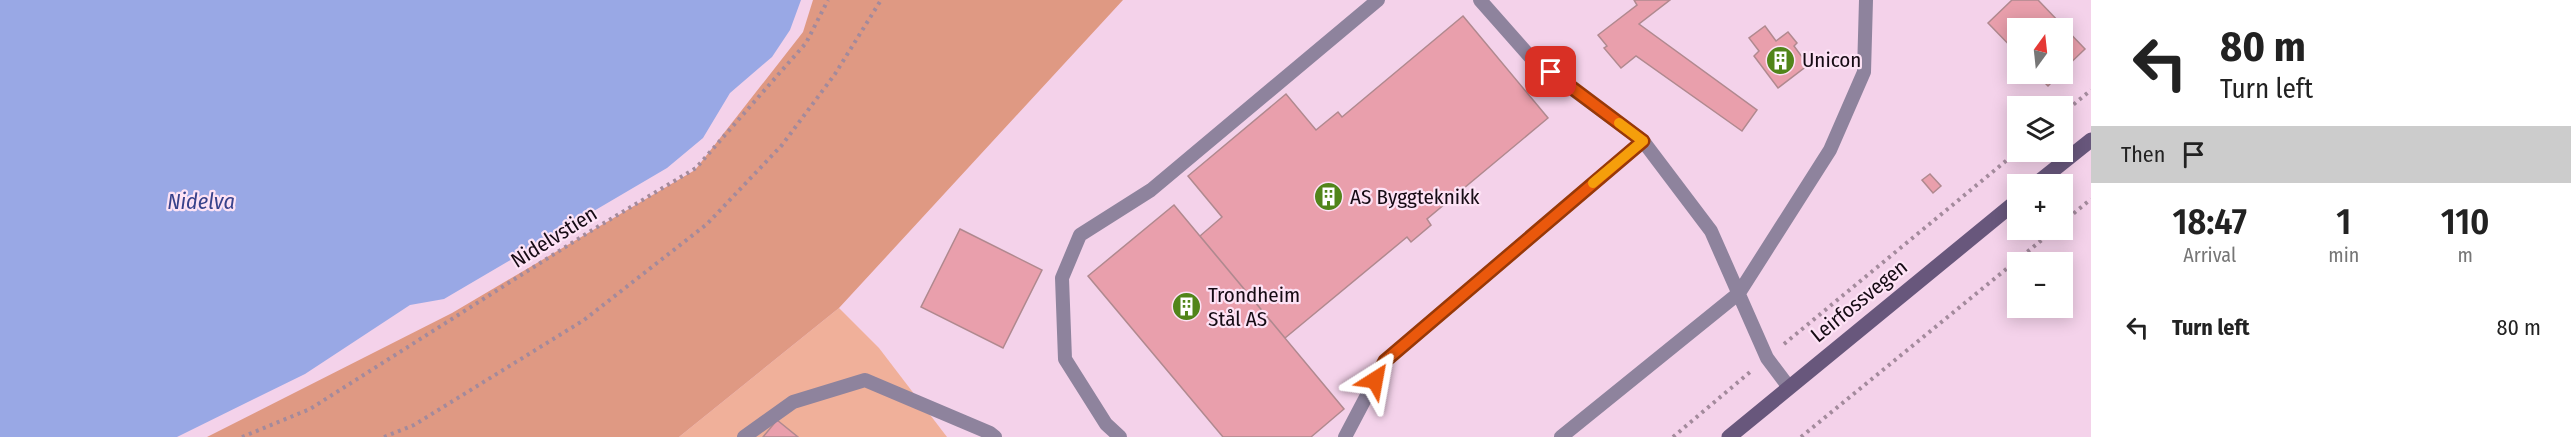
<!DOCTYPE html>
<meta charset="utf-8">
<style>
body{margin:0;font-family:"Fira Sans Condensed",sans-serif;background:#f6f6f6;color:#222;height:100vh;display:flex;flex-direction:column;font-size:22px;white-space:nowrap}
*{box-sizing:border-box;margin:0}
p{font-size:20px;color:#767676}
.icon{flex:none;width:33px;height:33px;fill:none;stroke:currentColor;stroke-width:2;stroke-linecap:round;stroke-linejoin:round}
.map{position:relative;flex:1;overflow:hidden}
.panel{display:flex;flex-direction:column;background:#fff;width:480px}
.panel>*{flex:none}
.banner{background:#fff;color:#222;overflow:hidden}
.needle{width:39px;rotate:15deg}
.buttons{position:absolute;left:2007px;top:18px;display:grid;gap:12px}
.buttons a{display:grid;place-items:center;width:66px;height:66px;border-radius:0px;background:#fff;box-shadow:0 3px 15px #0003;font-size:30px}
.pin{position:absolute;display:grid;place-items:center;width:51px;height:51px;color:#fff;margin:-26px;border-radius:12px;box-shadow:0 3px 9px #0006}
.me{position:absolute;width:66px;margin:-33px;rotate:34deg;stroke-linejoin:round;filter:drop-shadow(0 0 4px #0008)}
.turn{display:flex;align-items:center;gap:21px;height:126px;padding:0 30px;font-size:27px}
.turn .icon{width:78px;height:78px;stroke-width:2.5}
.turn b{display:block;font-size:42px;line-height:51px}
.then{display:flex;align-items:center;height:57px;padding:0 30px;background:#0003;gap:12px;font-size:22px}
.eta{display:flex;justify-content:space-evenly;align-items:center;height:102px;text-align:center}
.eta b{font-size:36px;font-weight:600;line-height:42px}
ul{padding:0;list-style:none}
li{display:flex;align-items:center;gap:18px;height:84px;padding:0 30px}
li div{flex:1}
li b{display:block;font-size:22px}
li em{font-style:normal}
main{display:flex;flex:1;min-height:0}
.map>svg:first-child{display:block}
.green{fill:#f0b09a}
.forest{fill:#df9983}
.water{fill:#99a8e5}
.building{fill:#e99fac;stroke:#b0898f;stroke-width:1.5}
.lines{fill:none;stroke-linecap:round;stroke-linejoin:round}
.path{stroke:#a38a9c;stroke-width:4;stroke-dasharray:3 4.5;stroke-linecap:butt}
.lane{stroke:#8e839d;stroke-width:14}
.secondary{stroke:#68577c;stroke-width:15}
.route-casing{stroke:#983908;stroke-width:15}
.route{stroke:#ea580c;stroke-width:10}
.slow{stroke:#f59e0b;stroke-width:10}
.labels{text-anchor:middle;stroke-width:4.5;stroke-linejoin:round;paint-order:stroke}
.poi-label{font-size:21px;fill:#160b14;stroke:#fde2f5;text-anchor:start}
.street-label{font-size:21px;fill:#160b14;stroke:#fde2f5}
.water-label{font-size:22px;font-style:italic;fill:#38428b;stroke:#fde2f5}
</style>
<main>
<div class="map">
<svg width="2091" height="437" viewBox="0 0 2091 437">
<rect width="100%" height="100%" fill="#f4d2ea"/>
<path class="green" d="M839,308L879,348L947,437H679Z"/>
<path class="forest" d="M813,0H1123L839,308L679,437H207L452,313L695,170L803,32Z"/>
<path class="water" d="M0,0H801L790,30L772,57L730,93L703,138L667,168L444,299L410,305L305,374L177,437H0Z"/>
<path class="building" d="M1634,0H1670L1639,24L1757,110L1742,131L1636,56L1621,68L1604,48L1607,46L1598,35L1637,5Z
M2012,0H2038L2085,49L2062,71V28H2018V54L1988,23Z
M1463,16L1548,118L1427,219L1431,225L1411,242L1407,237L1285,338L1200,236L1222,217L1188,176L1286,94L1316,130L1338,112L1342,117Z
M1765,26L1776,41L1788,32L1797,43L1794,46L1808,65L1778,88L1754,56L1759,51L1749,38Z
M2036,74H2060L2048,86Z
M1930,174L1941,186L1933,193L1922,180Z
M1174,205L1344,409L1311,437H1223L1088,276Z
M960,229L1042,270L1003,348L921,307Z
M777,420L798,437H763Z"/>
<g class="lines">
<path class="path" d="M2062,114L2091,90
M2062,223L2091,199
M1784,344L2018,151
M242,437L310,409L589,232L696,168L806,43L828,0
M384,437L414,425L584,320L707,224L782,145L835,74L881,0
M1673,437L1750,372
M1801,437L2054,230"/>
<path class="lane" d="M1480,0L1532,59L1643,141L1711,231L1767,358L1788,386
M744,437L793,402L865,380L990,433L995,437
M1120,437L1106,424L1065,359L1062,278L1080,235L1151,190L1378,0
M1345,437L1385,361L1643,141
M1561,437L1739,293L1830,150L1864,72L1866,0"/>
<path class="secondary" d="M2036,184L2091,140
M1729,437L2018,200"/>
</g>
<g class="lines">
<defs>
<path id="route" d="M1375,380L1385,361L1643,141L1551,72"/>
</defs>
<use href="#route" class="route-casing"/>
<use href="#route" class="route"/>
<path class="slow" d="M1593,183L1643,141L1619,123"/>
</g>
<defs>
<symbol id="building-disc" viewBox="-11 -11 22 22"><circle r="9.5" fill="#51851a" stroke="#fde2f5"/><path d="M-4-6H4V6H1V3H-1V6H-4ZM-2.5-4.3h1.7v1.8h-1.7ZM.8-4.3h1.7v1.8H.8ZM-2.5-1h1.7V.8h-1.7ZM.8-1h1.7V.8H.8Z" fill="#fff"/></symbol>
</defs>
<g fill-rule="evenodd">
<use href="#building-disc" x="1764" y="44" width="33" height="33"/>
<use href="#building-disc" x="1312" y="180" width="33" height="33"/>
<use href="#building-disc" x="1170" y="290" width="33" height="33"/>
</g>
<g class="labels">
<g class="poi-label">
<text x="1802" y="67">Unicon</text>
<text x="1350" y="204">AS Byggteknikk</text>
<text x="1208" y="302">Trondheim<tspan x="1208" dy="24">Stål AS</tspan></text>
</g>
<g class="street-label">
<text transform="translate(554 237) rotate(-32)" y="7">Nidelvstien</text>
<text transform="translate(1859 301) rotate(-39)" y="7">Leirfossvegen</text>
</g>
<g class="water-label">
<text x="201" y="209">Nidelva</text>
</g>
</g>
</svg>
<div class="buttons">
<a><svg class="needle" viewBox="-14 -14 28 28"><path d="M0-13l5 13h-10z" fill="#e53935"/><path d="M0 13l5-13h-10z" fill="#767676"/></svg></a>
<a><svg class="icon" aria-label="layers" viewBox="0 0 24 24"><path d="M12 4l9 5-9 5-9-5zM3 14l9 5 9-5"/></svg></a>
<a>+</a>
<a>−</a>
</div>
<div class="pin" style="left:1551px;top:72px;background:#d93025"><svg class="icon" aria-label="arrive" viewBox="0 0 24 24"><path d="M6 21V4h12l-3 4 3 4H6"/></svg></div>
<svg class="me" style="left:1375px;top:380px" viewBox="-20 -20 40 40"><path d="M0-17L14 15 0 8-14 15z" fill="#ea580c" stroke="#fff" stroke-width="4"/></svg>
</div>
<section class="panel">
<div class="banner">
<div class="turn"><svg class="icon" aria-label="left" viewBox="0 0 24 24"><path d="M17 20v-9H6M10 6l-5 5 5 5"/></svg><div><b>80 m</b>Turn left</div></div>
<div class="then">Then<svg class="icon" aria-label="arrive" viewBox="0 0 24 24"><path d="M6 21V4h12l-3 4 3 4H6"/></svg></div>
</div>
<div class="eta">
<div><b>18:47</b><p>Arrival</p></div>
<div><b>1</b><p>min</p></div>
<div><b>110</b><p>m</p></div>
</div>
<ul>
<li><svg class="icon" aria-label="left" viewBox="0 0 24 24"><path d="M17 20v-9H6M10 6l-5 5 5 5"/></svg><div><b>Turn left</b></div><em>80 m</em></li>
</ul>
</section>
</main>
